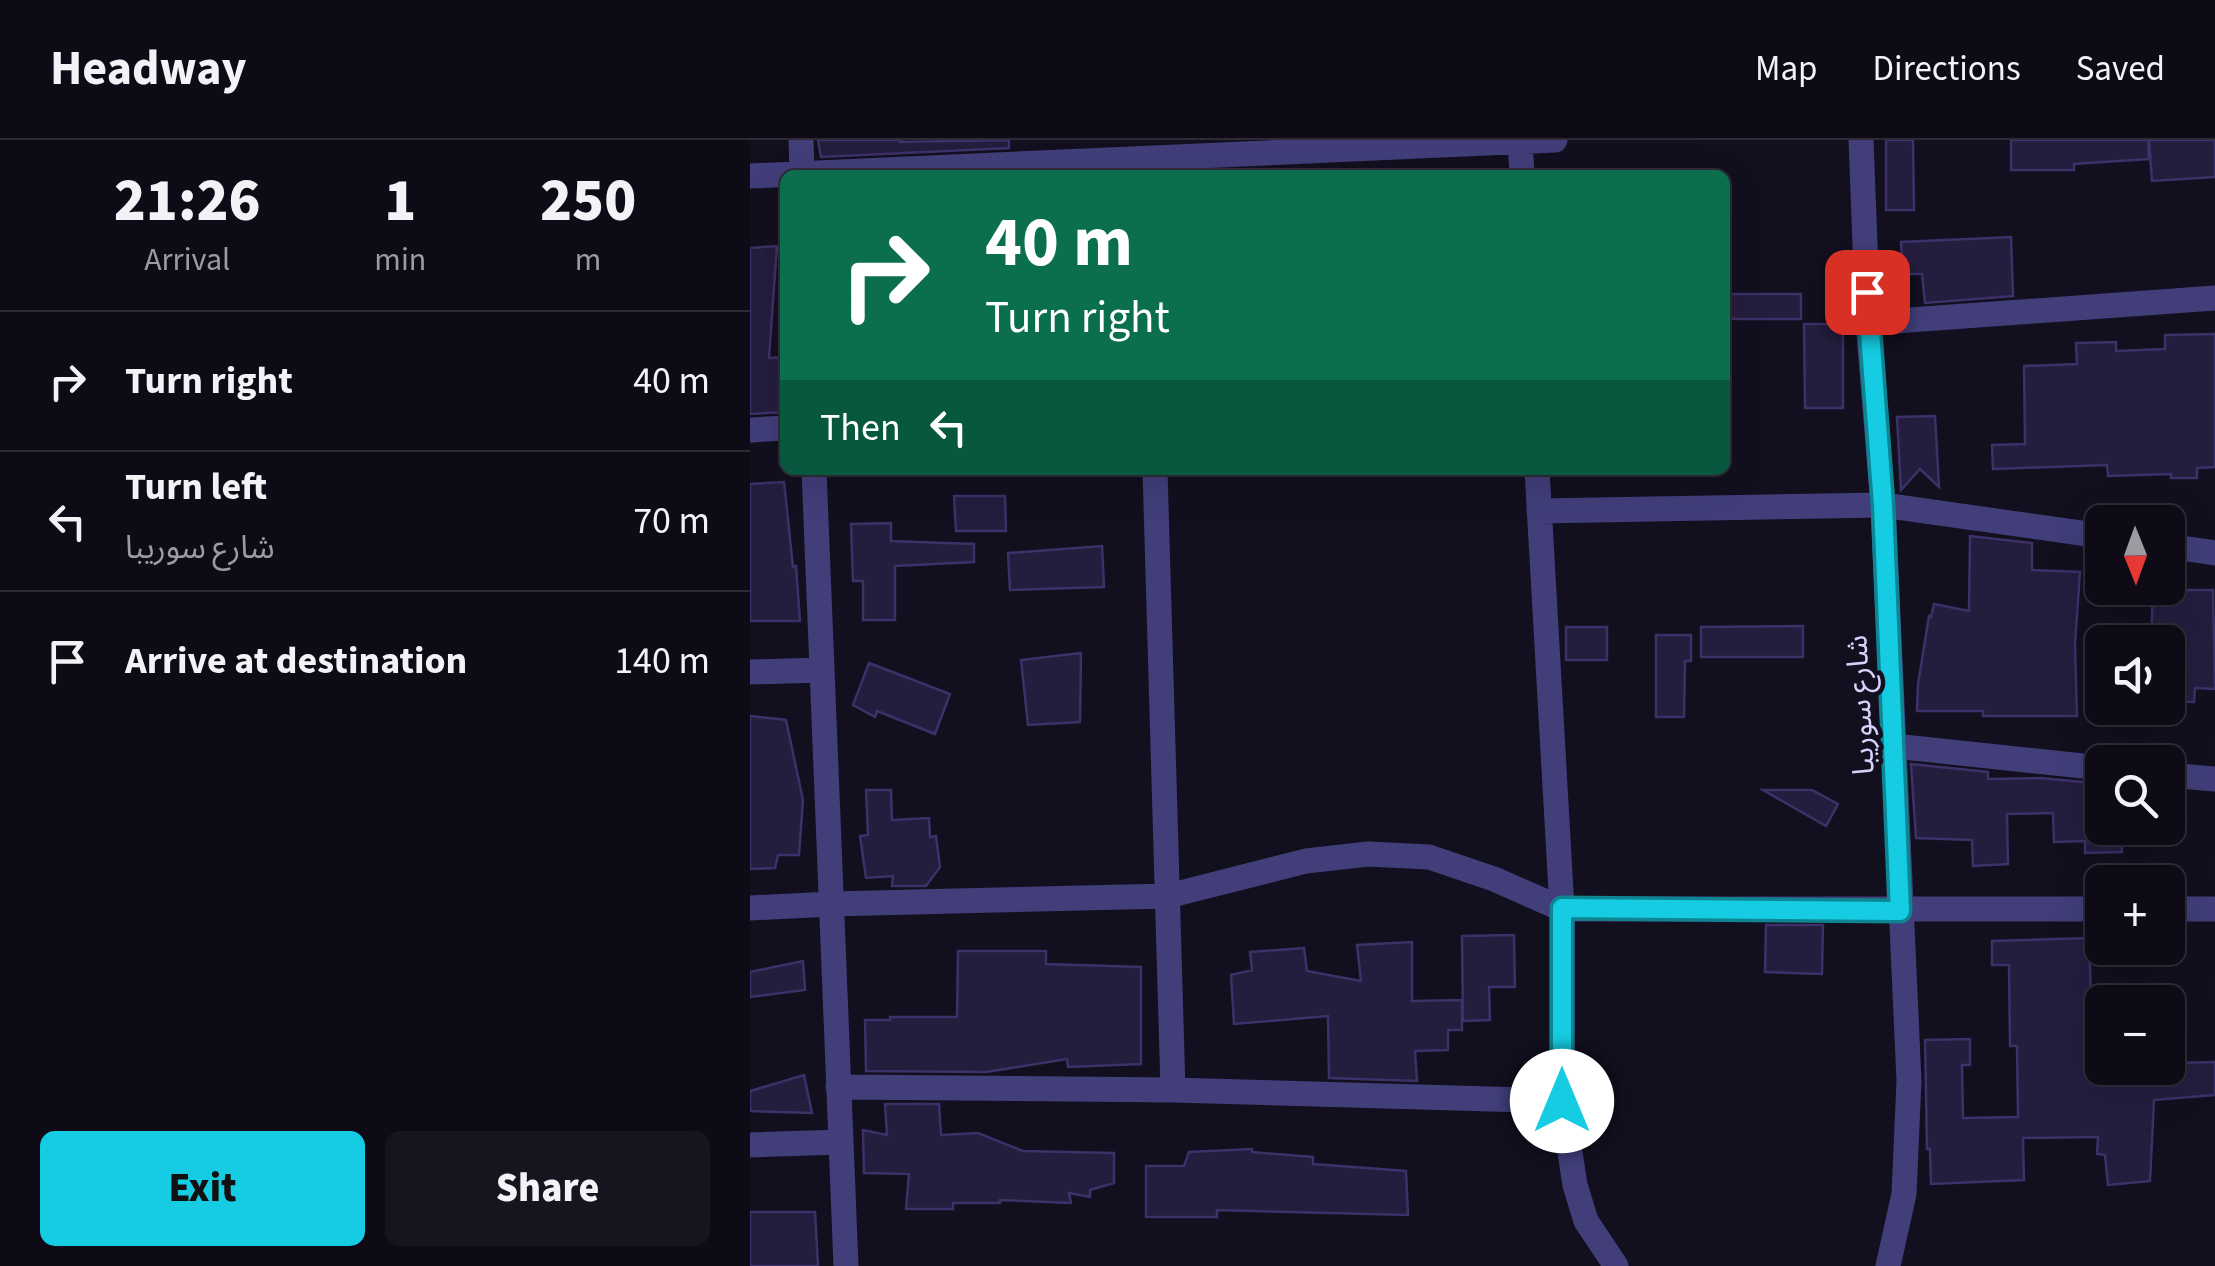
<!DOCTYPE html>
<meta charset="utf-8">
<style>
body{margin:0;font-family:"Source Sans 3","Noto Sans Arabic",sans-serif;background:#171420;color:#f1f3f6;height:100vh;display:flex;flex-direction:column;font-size:38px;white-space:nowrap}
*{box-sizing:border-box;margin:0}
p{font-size:32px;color:#9b9ba1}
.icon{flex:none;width:55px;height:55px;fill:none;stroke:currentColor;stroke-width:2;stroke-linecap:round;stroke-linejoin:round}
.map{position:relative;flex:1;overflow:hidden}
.panel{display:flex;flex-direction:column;background:#0e0b17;width:750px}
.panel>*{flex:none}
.hud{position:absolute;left:30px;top:30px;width:950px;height:305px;border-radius:15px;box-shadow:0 10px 40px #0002,0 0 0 2px #2e2b36;background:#0b6e4f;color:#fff;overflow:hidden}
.needle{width:65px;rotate:179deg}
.buttons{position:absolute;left:1335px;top:365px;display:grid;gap:20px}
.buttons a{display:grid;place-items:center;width:100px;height:100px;border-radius:15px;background:#0e0b17;box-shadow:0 10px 40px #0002,0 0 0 2px #2e2b36;font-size:50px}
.pin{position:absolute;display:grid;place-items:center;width:85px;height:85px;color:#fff;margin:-42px;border-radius:20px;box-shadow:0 5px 15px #0006}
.me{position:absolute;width:110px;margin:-55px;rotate:0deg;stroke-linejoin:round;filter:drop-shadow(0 0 8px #0008)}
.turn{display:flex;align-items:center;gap:35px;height:210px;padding:0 40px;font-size:45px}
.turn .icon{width:130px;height:130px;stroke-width:2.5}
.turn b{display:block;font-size:70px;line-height:85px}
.then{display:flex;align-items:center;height:95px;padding:0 40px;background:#0003;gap:20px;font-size:38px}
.eta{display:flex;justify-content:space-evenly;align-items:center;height:170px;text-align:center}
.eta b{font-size:60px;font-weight:800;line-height:70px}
.primary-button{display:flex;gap:20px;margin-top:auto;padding:20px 40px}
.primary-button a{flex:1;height:115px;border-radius:15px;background:#16cce2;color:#111;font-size:40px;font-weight:800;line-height:115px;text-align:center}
.primary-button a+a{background:#171420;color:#f1f3f6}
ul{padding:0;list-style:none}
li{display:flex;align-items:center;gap:30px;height:140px;padding:0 40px;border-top:2px solid #2e2b36}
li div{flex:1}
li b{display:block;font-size:38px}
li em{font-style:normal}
header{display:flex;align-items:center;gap:60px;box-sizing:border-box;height:140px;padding:0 50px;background:#0e0b17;border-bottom:2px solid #2e2b36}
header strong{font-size:48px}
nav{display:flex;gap:55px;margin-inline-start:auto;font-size:35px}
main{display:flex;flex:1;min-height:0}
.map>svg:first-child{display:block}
.building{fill:#241d3e;stroke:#3c3168;stroke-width:2.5}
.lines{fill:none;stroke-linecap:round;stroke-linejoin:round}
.minor{stroke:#413e7a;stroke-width:25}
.route-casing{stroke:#0e8593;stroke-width:25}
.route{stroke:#16cce2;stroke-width:18}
.labels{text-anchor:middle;stroke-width:9;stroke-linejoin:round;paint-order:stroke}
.street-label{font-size:30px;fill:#d7d2fb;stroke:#120f1f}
</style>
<header>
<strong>Headway</strong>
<nav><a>Map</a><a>Directions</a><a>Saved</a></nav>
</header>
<main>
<section class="panel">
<div class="eta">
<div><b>21:26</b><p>Arrival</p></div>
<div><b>1</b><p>min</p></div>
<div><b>250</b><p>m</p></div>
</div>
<ul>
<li><svg class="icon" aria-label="right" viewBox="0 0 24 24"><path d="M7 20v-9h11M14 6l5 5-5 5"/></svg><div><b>Turn right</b></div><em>40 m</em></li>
<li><svg class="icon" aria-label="left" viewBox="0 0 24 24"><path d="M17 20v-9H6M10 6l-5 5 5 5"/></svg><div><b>Turn left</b><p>شارع سوريبا</p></div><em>70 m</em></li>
<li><svg class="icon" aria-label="arrive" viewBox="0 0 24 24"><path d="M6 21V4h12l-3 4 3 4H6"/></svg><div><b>Arrive at destination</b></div><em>140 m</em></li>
</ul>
<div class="primary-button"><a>Exit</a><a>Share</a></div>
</section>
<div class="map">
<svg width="1465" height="1126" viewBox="0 0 1465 1126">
<rect width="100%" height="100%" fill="#120f1f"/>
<path class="building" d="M68,0H153L149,2L259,0V8L71,17Z
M1136,0H1163L1164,70H1136Z
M1261,0H1398L1399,19L1324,24V30H1261Z
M1399,0H1465V37L1402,41Z
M1261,97L1263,156L1175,163L1172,134H1153L1151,102Z
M27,106L19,218L35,217V272L0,274V108Z
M975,154H1051V179H975Z
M1054,184H1093V268H1055Z
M1465,194V327L1447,328V338H1421V334L1358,336L1357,325L1243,329L1242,305L1275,304L1274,226L1327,224L1326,203L1366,202V211L1415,209V195Z
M1185,276L1189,347L1170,329L1151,350L1147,277Z
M34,342L43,427L46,426L50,481H0V344Z
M204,356H255L256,391H206Z
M141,383V401L224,404V422L145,426V480H113V441H103L101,384Z
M1220,396L1282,403V430L1330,432L1325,504L1327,576H1233V571H1167L1168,544L1179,476L1181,477L1184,464L1219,471Z
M352,406L354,447L260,450L258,413Z
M1403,450H1463L1465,549L1445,548L1444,562L1419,561L1422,512H1418V502H1401Z
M1053,486V517H951V487Z
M816,487H857V520H816Z
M906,495H941V521H935L934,577H906Z
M331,513L330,582L278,585L271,520Z
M119,523L200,554L185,594L127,571L125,577L103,565Z
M0,576L36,580L53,660L49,715H28L25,728L0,729Z
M1161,624L1238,632V639L1291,638L1352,644V688H1371L1372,712L1335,713V701L1304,702L1303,673L1257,674L1258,724L1223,726L1222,700L1166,698Z
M116,650H141L142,680L179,678L180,697L186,696L190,727L176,746H142L143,736L116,738L110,696L118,695Z
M1013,650H1062L1088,664L1076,686Z
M1016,785H1073L1072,834L1015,832Z
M764,795L765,847H739L740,880L713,881L712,796Z
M1339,798L1341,856L1352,855V928H1428L1427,923L1465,922V955L1404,960L1400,1041L1358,1045L1355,1015L1347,1014L1348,997L1273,998L1274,1040L1181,1044L1180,1009H1177L1175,900L1220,899V925H1212L1213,978L1268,977L1267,906H1260L1259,825H1242V801Z
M662,802V861L712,860V890H698V910L665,911L667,941L579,938L578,876L484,884L481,835L502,830L500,812L554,808L557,831L611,841L607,805Z
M208,811H296V824L391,827V924L318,927L317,919L236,932L116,931L115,880H140V877H207Z
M53,821L55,850L0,857V832Z
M54,935L62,973L0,971V951Z
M135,964H189L191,995L228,993L273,1011L364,1013V1043L340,1050V1057L319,1053L321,1063L250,1060V1063H203V1069H156L159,1034L114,1033L113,990L137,995Z
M502,1009V1012L563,1017V1024L656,1031L658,1075L467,1070V1077H396V1026H434L439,1012Z
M0,1072H65L68,1126H0Z"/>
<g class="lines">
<path class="minor" d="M51,0L52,35
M770,0L772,35
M1111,0L1118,183L1133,365L1159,941L1154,1054L1138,1126
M0,36L805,0
M1118,183L1465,158
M0,290L35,288
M64,330L96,1126
M405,330L423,950
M787,330L812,769V961L825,1045L836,1081L866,1126
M789,371L1133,365L1352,396
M1418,406L1465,413
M0,532L72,530
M1144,606L1352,628
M1418,635L1465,639
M0,768L81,764L418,756L556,721L618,714L679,717L744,739L812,769H1352
M1418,769H1465
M88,947L423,950L812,961
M0,1005L91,1002"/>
</g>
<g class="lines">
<defs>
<path id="route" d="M812,961V768L1150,771L1133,365L1117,152"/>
</defs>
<use href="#route" class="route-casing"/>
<use href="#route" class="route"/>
</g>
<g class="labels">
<g class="street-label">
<text transform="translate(1110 565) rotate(-93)" y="10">شارع سوريبا</text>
</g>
</g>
</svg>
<div class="buttons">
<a><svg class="needle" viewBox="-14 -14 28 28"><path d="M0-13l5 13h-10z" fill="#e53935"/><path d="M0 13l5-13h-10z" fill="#9b9ba1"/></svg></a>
<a><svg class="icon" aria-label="sound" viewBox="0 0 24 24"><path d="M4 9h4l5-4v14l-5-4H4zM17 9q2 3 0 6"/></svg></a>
<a><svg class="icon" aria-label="search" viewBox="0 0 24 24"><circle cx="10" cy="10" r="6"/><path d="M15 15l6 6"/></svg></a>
<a>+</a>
<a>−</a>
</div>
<div class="pin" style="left:1117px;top:152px;background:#d93025"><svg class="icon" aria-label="arrive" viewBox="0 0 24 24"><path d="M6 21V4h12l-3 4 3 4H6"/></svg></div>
<svg class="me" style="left:812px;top:961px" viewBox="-20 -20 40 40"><circle r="19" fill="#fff"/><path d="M0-13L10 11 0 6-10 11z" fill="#16cce2"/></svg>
<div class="hud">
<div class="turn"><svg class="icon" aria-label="right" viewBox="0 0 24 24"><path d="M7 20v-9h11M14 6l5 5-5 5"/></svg><div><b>40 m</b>Turn right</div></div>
<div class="then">Then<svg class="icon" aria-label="left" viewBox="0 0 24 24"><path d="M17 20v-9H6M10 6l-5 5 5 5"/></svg></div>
</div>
</div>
</main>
